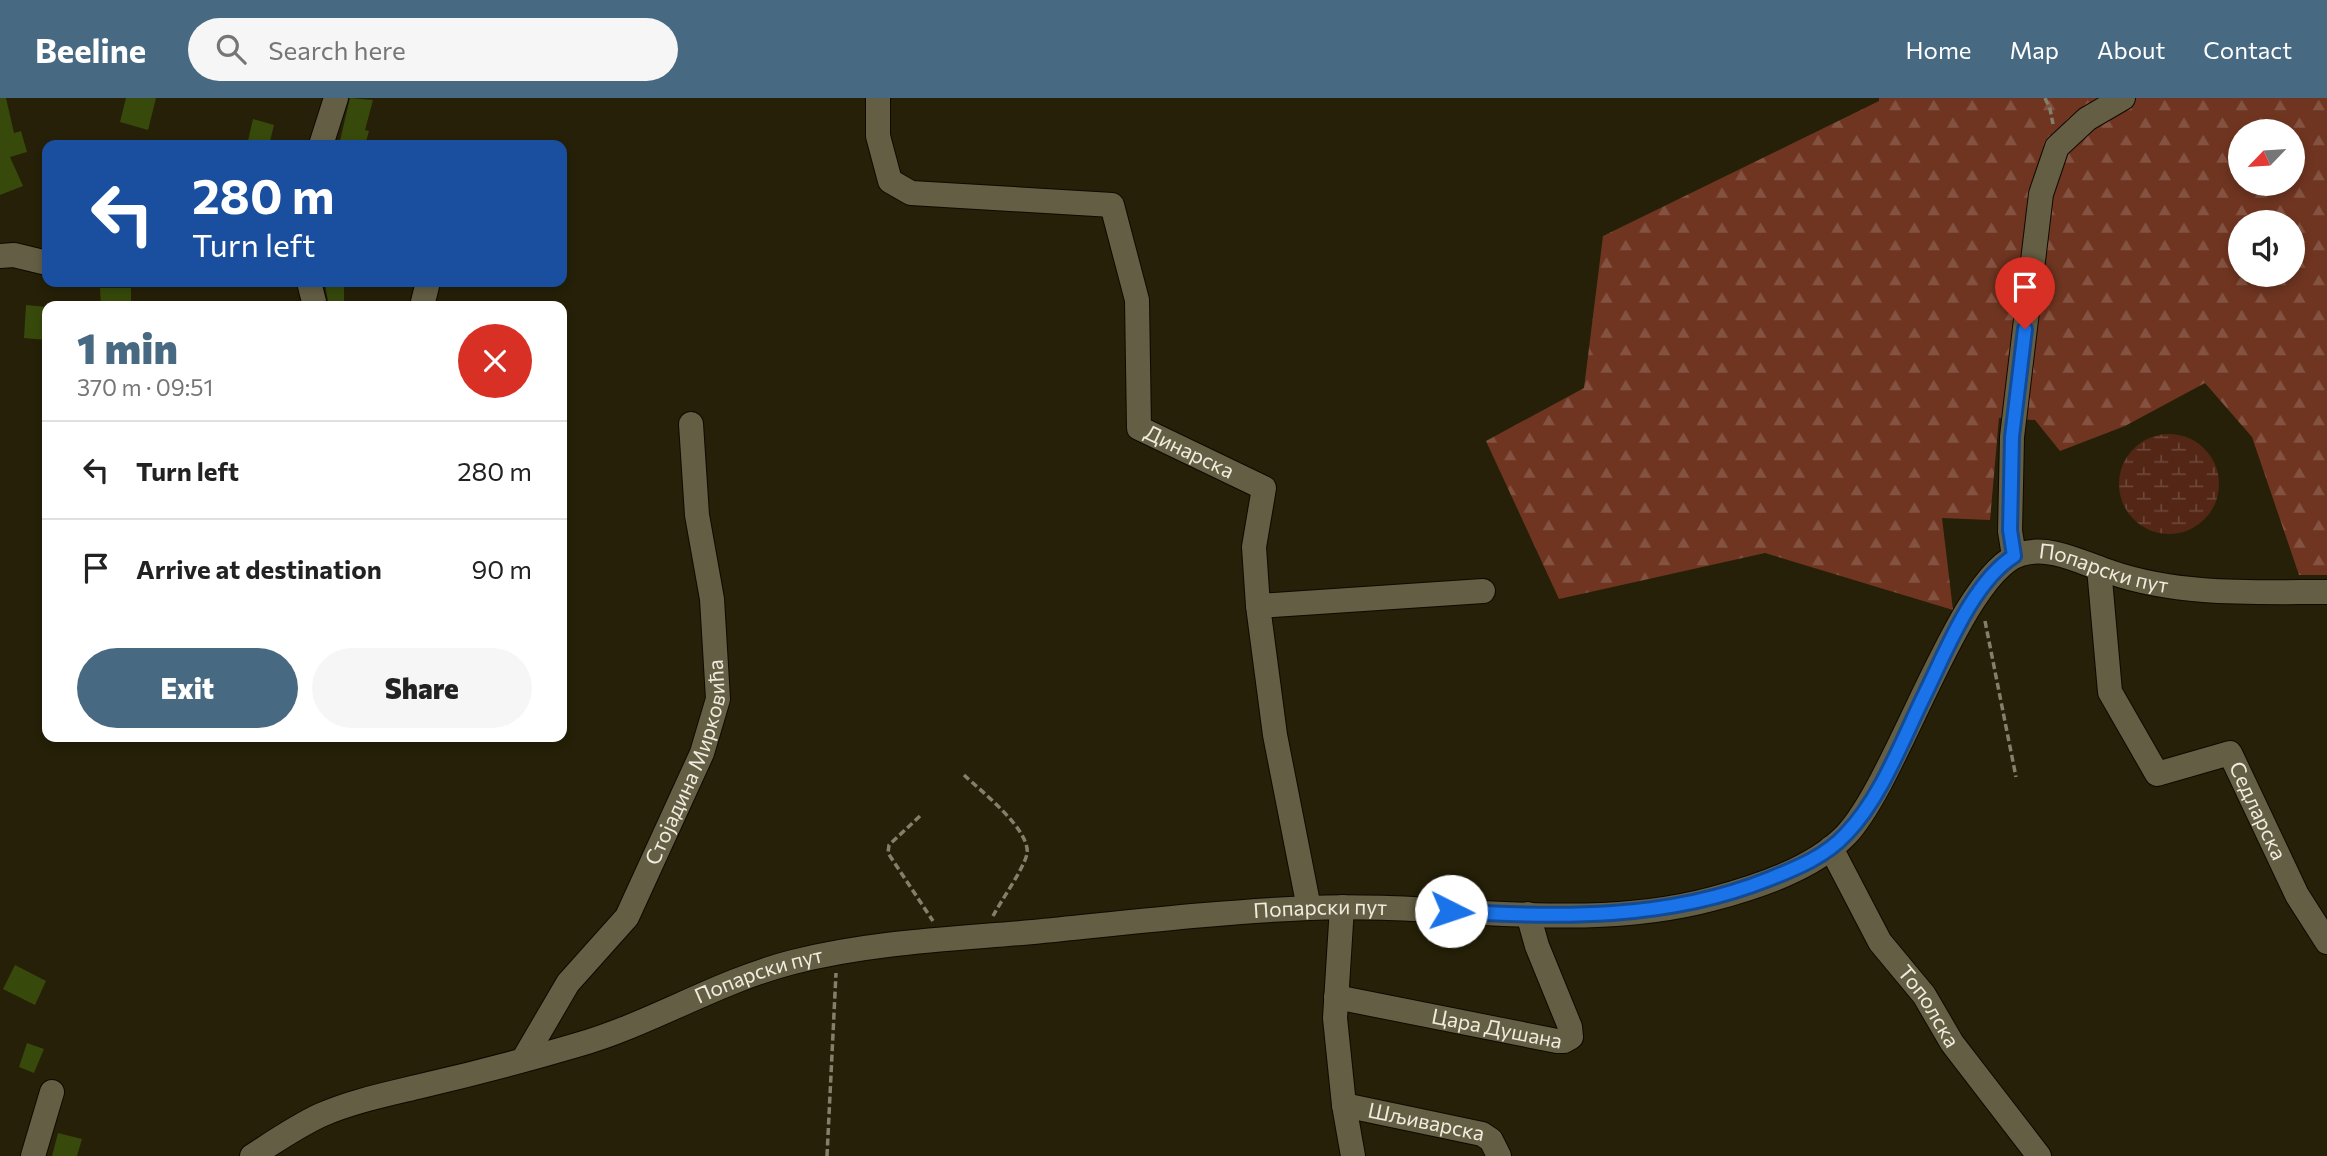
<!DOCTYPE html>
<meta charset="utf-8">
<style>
body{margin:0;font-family:Commissioner,sans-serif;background:#f6f6f6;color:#222;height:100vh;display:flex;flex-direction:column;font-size:26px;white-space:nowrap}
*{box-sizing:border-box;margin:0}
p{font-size:23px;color:#767676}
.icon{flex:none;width:38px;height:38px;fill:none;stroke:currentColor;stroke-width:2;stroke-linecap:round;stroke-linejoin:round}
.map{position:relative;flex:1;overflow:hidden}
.details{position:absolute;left:42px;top:203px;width:525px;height:441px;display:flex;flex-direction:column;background:#fff;border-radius:14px;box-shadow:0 4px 10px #0003}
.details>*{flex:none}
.hud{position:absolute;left:42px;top:42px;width:525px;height:147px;border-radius:14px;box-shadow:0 4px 10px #0003;background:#1a4fa0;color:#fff;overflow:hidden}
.needle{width:46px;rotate:245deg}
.tools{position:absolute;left:2228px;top:21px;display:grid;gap:14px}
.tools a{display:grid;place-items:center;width:77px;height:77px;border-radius:50%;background:#fff;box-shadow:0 4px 10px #0003;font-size:35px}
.pin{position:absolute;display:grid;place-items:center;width:60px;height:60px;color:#fff;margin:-72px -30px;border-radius:50% 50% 50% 0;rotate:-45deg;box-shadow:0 0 7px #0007}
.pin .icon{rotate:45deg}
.me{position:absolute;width:77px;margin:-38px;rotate:94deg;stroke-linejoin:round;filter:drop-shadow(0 0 5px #0008)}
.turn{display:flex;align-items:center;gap:24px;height:147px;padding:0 35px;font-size:32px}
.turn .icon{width:91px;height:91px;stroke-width:2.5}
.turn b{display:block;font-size:49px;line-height:60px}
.round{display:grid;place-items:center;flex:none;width:74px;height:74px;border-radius:37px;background:#f6f6f6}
.headline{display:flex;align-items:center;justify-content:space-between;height:119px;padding:0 35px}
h1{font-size:42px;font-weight:800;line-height:52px;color:#476981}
.action{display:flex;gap:14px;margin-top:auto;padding:14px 35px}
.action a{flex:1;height:80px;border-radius:42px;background:#476981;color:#fff;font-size:28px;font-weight:800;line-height:80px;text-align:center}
.action a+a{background:#f6f6f6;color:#222}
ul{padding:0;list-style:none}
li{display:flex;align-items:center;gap:21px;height:98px;padding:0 35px;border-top:2px solid #e0e0e0}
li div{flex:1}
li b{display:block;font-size:26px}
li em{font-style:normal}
header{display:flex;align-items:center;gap:42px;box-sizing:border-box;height:98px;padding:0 35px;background:#476981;color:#fff}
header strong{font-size:33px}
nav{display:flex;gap:38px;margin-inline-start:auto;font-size:24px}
.search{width:490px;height:63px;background:#f6f6f6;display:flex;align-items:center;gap:18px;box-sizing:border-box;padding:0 24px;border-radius:38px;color:#767676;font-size:26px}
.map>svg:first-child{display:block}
.forest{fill:url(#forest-firs);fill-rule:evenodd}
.wetland{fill:url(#wetland-marsh)}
.building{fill:#374a0b}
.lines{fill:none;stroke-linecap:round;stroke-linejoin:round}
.minor-casing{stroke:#0f0900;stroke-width:26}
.path{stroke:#837f6a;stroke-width:3.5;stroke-dasharray:7 3.5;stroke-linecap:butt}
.minor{stroke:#645e44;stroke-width:24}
.route-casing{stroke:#114b97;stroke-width:18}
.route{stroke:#1a73e8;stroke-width:12}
.labels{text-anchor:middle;stroke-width:7;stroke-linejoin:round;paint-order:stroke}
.street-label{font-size:21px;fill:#efecdd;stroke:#1c1701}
</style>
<header>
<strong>Beeline</strong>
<div class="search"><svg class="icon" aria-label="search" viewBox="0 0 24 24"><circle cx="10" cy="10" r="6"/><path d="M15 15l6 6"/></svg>Search here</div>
<nav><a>Home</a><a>Map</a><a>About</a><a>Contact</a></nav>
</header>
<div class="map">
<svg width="2327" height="1058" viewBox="0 0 2327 1058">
<defs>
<pattern id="forest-firs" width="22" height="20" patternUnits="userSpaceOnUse" patternTransform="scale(1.75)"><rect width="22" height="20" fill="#6f3521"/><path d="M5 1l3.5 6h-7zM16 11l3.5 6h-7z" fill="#845241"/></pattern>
<pattern id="wetland-marsh" width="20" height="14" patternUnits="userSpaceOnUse" patternTransform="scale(1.75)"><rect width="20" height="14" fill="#532616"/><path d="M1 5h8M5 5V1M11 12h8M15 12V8" fill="none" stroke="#6c4637"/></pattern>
</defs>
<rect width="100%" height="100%" fill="#252007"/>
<path class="forest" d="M1879,0H2327V477H2299L2252,339L2205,285L2125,328L2060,353L2035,322L1999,320L1990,422L1942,420L1953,512L1765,455L1559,501L1486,343L1584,290L1603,138L1879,3ZM2240,33H2292V86H2240ZM2240,124H2292V177H2240Z"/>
<path class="wetland" d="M2119 386a50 50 0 1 1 100 0a50 50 0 1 1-100 0Z"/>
<path class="building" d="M0,0H6L14,35L21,33L27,54L10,59L23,88L0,97Z
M126,0H156L148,32L120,24Z
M350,0L373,2L365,32L369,33L365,47H339Z
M253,21L274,27L269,47H247Z
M325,186H344V208H329Z
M100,190H131V208H101Z
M26,207L47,209V242L24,240Z
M15,867L46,883L35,907L3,891Z
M27,945L44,951L34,975L19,969Z
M58,1035L82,1041L77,1058H52Z"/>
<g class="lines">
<defs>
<g id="minor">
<path id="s1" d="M878,0V38L890,83L911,95L1112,107L1137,202L1139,330L1264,390L1254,449L1258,508L1275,637L1309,810"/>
<path d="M321,47L336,0"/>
<path d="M0,158L14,157L47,165"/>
<path d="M309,184L315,208"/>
<path d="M422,208L428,184"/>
<path d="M2014,458L2010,433L2012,339L2041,96L2057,49L2087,21L2123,0"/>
<path id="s2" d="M2099,470L2110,594L2157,676L2230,655L2297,797L2327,844"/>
<path d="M1258,508L1483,493"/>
<path id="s3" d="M1831,750L1880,844L1924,897L1952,945L2039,1058"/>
<path d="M1342,809L1335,920L1344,1007L1353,1058"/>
<path id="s4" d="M1336,899L1557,943H1564L1571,939L1570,929L1537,848L1528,816"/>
<path id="s5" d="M523,962L568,885L627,819L702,655L718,601L712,501L697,417L691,326"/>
<path id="s6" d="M1344,1007L1482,1036L1491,1042L1499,1058"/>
<path d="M33,1058L52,994"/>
<path id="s7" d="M252,1058C274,1044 297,1028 321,1017C353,1003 388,996 421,988C473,976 526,962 577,947C651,926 718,883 793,864C871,844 953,841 1033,834C1125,825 1217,814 1309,810C1443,804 1581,836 1712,801C1757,789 1813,771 1846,737C1898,682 1960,474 2021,456C2050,447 2082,465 2110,474C2179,498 2255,494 2327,494"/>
</g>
</defs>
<use href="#minor" class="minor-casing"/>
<path class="path" d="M2045,0L2050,11L2053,26
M1985,523L2016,679
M964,677C981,693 1031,732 1027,756C1023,772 1002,801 993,818
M920,718L889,747L888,755L933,823
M827,1058L836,875"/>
<use href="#minor" class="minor"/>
</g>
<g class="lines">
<defs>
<path id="route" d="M1451,813C1559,820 1667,822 1769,781C1797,770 1826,758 1846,736C1882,699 1903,640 1926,594C1947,551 1973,484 2014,458L2010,432L2012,339L2025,231"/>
</defs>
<use href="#route" class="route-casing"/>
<use href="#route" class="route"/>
</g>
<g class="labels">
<g class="street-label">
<text dy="7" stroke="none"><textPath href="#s1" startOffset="592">Динарска</textPath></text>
<text dy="7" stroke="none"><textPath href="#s7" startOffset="2072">Попарски пут</textPath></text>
<text dy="7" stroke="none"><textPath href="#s5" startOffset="345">Стојадина Мирковића</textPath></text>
<text dy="7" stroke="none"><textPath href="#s2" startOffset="359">Седларска</textPath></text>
<text dy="7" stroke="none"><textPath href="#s7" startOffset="1108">Попарски пут</textPath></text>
<text dy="7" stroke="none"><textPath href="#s7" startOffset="541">Попарски пут</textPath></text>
<text dy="7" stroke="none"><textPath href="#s3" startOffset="187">Тополска</textPath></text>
<text dy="7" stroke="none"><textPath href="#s4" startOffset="164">Цара Душана</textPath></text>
<text dy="7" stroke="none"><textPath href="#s6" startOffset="84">Шљиварска</textPath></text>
</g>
</g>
</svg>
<div class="tools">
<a><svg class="needle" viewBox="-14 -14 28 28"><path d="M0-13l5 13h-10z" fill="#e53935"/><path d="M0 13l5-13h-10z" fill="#767676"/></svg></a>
<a><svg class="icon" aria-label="sound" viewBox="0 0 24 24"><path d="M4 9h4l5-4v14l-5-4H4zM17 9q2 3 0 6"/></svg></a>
</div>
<div class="pin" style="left:2025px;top:231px;background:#d93025"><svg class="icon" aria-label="arrive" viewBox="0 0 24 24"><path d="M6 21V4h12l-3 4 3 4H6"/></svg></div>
<svg class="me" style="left:1451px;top:813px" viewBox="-20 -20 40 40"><circle r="19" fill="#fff"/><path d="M0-13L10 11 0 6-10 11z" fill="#1a73e8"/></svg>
<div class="hud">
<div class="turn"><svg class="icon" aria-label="left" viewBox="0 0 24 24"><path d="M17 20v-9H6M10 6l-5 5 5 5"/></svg><div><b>280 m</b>Turn left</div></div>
</div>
<section class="details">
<div class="headline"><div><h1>1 min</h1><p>370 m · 09:51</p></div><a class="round" style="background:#d93025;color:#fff"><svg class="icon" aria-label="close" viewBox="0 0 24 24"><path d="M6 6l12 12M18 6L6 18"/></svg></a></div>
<ul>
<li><svg class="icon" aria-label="left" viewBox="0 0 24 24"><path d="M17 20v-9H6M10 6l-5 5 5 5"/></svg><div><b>Turn left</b></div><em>280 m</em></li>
<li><svg class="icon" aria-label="arrive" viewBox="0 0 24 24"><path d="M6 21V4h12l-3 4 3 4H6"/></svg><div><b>Arrive at destination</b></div><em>90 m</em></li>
</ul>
<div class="action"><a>Exit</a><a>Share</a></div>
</section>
</div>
